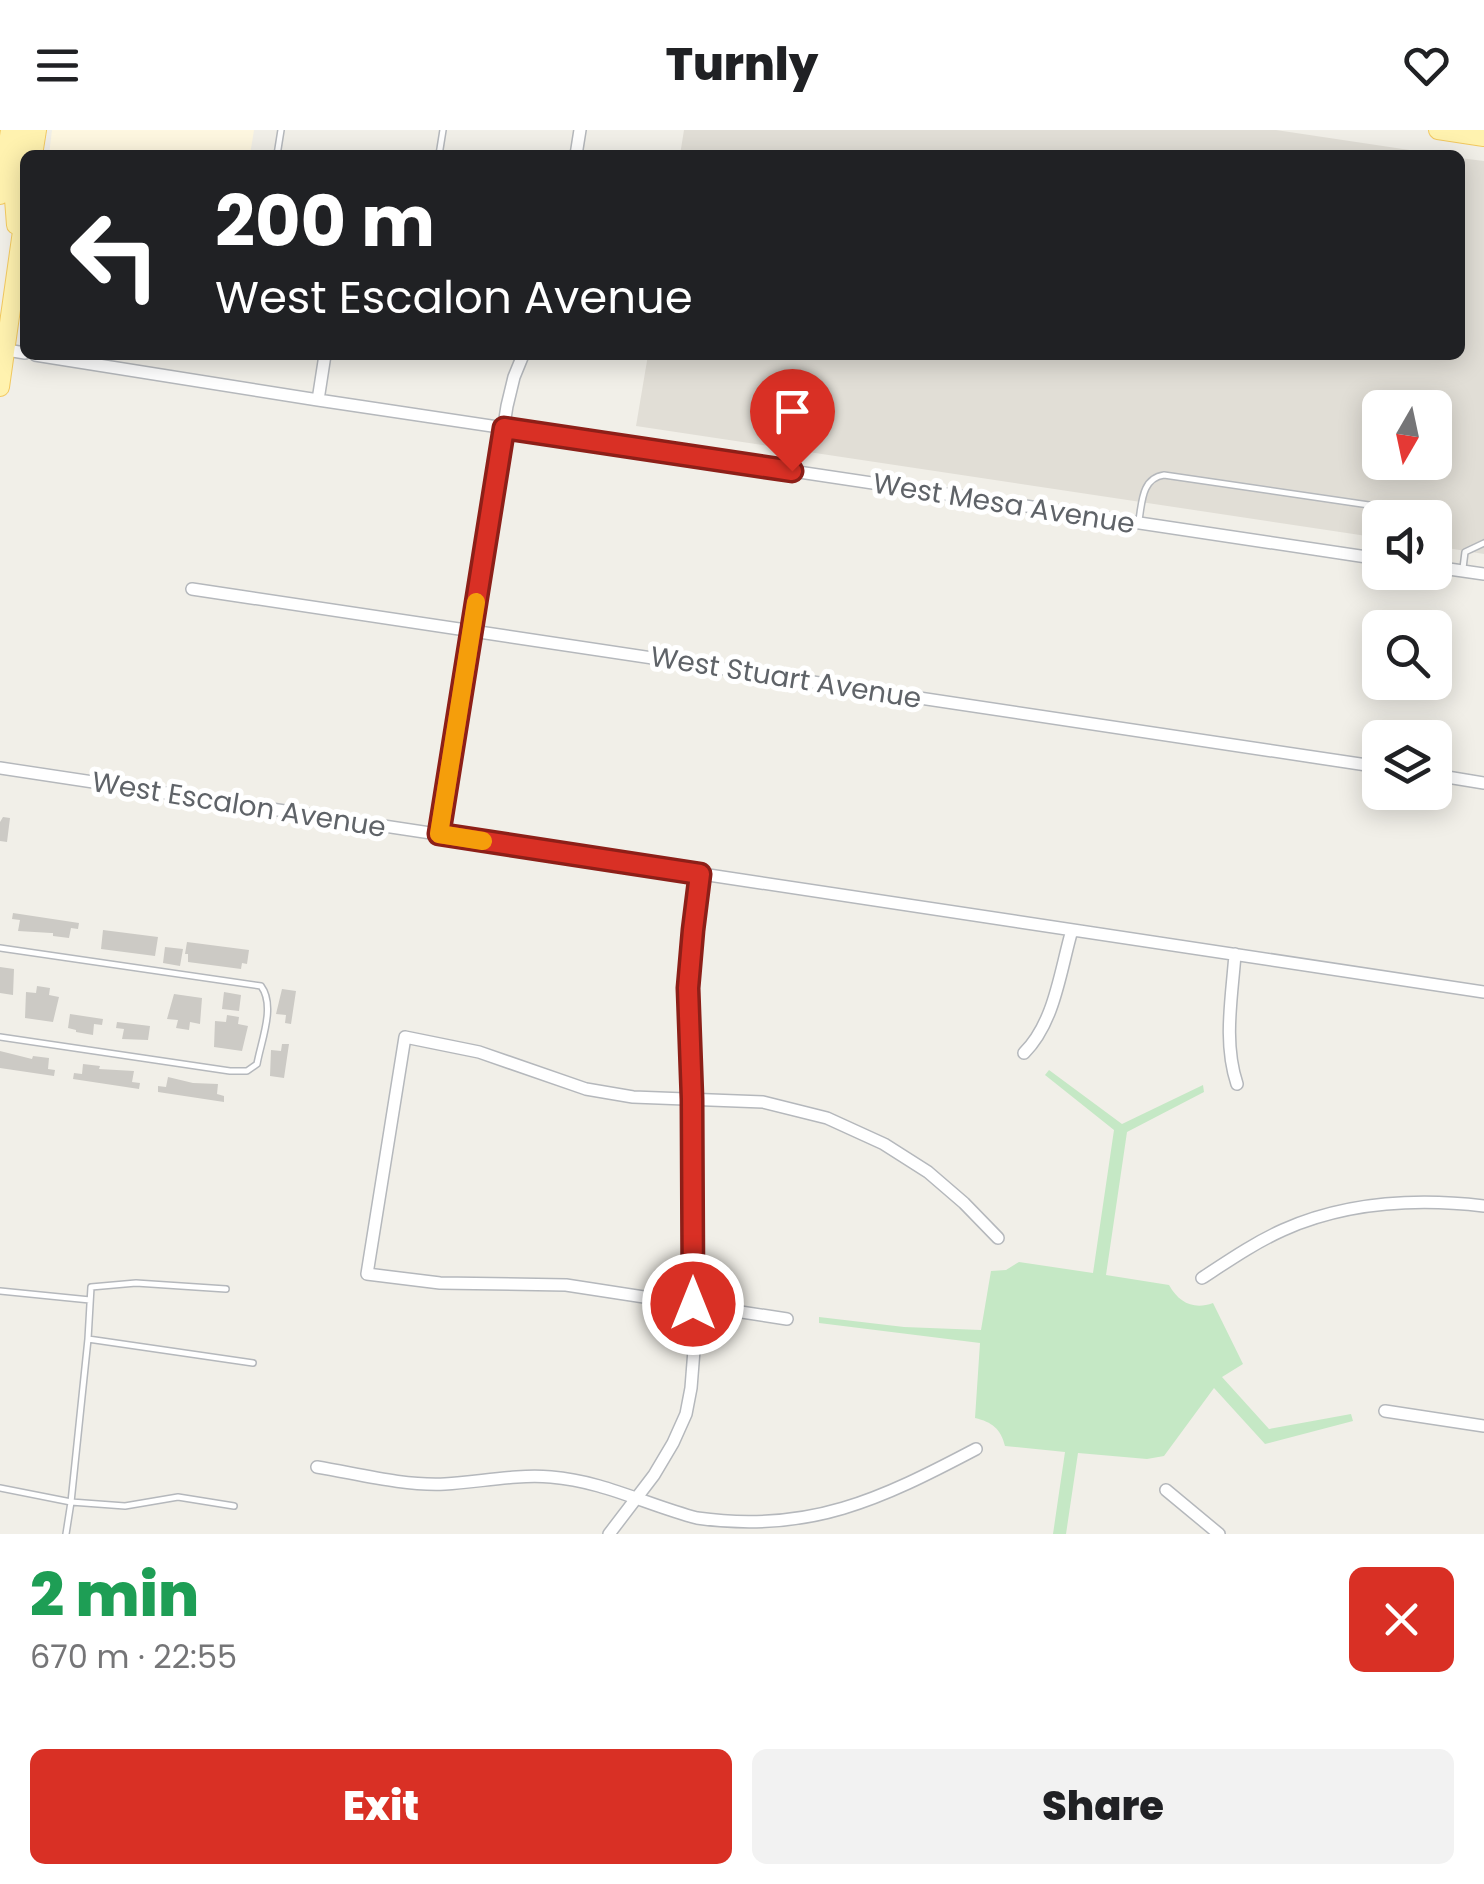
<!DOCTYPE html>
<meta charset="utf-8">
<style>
body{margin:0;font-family:Poppins,sans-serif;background:#f2f2f2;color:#202124;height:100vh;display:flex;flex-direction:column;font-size:38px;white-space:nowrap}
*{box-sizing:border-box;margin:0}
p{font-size:32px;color:#757577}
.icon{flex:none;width:55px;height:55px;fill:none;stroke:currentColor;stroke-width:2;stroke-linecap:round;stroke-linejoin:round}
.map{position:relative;height:1404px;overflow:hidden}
.panel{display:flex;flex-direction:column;background:#fff;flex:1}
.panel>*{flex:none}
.top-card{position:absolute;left:20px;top:20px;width:1445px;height:210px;border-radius:15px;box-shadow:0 5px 25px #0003;background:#202124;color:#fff;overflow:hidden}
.needle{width:65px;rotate:189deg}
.tools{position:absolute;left:1362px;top:260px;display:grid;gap:20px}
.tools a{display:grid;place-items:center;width:90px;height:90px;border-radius:15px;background:#fff;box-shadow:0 5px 25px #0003;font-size:50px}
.pin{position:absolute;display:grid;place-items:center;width:85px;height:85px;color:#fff;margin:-102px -42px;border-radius:50% 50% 50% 0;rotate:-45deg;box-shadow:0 0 10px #0007}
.pin .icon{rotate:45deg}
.me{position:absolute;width:110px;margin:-55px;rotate:0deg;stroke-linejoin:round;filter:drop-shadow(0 0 8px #0008)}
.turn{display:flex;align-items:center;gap:35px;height:210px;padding:0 30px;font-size:45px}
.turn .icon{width:130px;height:130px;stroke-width:2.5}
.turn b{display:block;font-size:70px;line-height:85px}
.round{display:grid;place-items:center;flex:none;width:105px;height:105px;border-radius:15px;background:#f2f2f2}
.overview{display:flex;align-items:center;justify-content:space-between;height:170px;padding:0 30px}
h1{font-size:60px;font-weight:800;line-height:75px;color:#1e9e55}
.primary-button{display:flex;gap:20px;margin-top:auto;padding:20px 30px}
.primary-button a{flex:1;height:115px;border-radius:15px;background:#d93025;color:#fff;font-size:40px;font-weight:800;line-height:115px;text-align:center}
.primary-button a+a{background:#f2f2f2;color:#202124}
header{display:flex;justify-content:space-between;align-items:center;height:130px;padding:0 30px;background:#fff;font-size:45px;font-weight:800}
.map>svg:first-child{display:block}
.commercial{fill:#fef7e0}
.education{fill:#e1ded6;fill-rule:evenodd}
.park{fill:#c5e8c5}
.building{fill:#cccac5}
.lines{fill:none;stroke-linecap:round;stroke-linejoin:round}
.lane-casing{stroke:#b5b8bc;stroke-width:8}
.street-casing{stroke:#b5b8bc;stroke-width:14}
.primary-casing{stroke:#f2c960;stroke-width:20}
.lane{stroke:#fff;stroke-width:5}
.street{stroke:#fff;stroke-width:11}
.primary{stroke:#fff2af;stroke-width:18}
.route-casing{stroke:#8d1f18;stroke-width:25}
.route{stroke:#d93025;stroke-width:18}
.slow{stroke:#f59e0b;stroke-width:18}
.labels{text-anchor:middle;stroke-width:10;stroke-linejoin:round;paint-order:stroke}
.street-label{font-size:28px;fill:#5f6368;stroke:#fff}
</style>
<header><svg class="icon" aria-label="menu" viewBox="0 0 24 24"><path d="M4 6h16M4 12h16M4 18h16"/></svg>Turnly<svg class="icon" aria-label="heart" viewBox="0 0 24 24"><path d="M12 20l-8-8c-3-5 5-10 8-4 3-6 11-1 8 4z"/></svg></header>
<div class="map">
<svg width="1484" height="1404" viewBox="0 0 1484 1404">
<rect width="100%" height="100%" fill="#f1efe8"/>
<path class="commercial" d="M52,0H254L250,25H49Z"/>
<path class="education" d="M684,0H1276L1443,25H680Z
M1460,28L1484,31V424L1435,416V388H1380V408L636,296L648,225H1460ZM1380,278H1435V332H1380Z"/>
<path class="park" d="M1049,940L1122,994L1203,955L1204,962L1127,1002L1106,1145L1169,1155C1179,1173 1194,1180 1213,1173L1243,1234L1222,1247L1269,1299L1351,1284L1353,1291L1265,1314L1214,1258L1164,1326L1147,1329L1078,1323L1066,1404H1053L1065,1322L1005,1316C1001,1299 992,1292 975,1288L980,1213L819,1193V1187L904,1197L981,1200L991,1141L1006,1140L1019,1132L1093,1143L1114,1000L1045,945Z"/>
<path class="building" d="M3,687L10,688L7,712L0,711V692Z
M13,783L79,793L78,799L71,798L69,808L53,806V803H51L18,801L20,790L12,789Z
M103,800L158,807L155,826L101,819Z
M187,812L249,820L247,834L242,833L241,839L188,832V824H185Z
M165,817L183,819L180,836L163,833Z
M0,837L14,839L13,865L0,863Z
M37,856L50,858L49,865L59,867L53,892L25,888L26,862L36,863Z
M282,859L296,861L291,894L285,893L286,885L276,884Z
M224,862L241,865L239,881L222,879Z
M174,864L202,868L200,894L190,892L189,900L176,898L178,890L167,889Z
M70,884L103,889L102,895L94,894L93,905L76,902V900L68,898Z
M227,885L239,887L238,894L248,896L242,921L214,917L215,891L226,892Z
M117,892L150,896L148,910L122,909L124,899L116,898Z
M282,914H289L284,948L270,946L271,920L281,921Z
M0,921L32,929L33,926L49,928L48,939L55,940L54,946L0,938Z
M83,934L100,936L99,939L134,941L132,952L140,953L139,959L73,949L74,943L82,944Z
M168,947L193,953L218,954L217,964L224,966V972L158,962V956L166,957Z"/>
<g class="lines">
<defs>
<path id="lane" d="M277,25L281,0
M439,25L443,0
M1139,390C1142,372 1142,348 1164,345L1403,380L1414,388
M1463,438L1465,422L1484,413
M0,818L261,856C276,876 261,911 257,934L247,941H230L0,907
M226,1159L136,1153L91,1157L88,1209L253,1233
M0,1161L90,1170
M0,1358L71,1372L88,1209
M66,1404L71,1372L125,1376L178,1367L234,1376"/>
<path id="street" d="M576,25L580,0
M0,219L25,223
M35,225L318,270L1380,429
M318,270L325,225
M1435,437L1484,444
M192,459L1380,637
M0,638L1484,862
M1435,645L1484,653
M439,705L507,276L514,247L523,225
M1235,824C1232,867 1223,912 1237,954
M1024,923C1055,892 1060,841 1072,800
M1202,1148C1228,1131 1254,1113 1283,1100C1346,1072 1416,1068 1484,1076
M787,1189L566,1155L440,1153L367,1144L405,907L479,922L586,959L633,967L763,972L827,988L884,1014L928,1042L964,1073L998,1108
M1385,1281L1484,1296
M317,1337C359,1344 403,1356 445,1354C480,1352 516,1344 551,1347C603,1351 647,1375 697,1388C809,1404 881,1369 976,1319
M1166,1360L1219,1404
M609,1404L654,1345L673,1313L686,1284L691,1258L694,1220L692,969L688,858L693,800L700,744"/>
<path id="primary" d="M1438,0L1484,7
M33,25L37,0
M0,65L10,0
M16,95L14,69L23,0
M0,257L25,80"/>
</defs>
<use href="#lane" class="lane-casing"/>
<use href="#street" class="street-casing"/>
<use href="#primary" class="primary-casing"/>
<use href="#lane" class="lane"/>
<use href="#street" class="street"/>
<use href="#primary" class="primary"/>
</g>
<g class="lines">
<defs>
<path id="route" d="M693,1174L692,969L688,858L693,800L700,744L439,704L504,298L792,341"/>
</defs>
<use href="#route" class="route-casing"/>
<use href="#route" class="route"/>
<path class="slow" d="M476,472L439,704L483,711"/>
</g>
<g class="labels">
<g class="street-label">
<text transform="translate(1004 373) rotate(9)" y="10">West Mesa Avenue</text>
<text transform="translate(786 547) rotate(9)" y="10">West Stuart Avenue</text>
<text transform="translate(239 674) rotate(9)" y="10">West Escalon Avenue</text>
</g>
</g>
</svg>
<div class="tools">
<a><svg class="needle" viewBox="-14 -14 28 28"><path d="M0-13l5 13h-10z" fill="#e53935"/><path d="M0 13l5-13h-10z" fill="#757577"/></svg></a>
<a><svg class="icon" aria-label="sound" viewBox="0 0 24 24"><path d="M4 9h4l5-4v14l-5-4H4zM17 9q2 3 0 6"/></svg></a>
<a><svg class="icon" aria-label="search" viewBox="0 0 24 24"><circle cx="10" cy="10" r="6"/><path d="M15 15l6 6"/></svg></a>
<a><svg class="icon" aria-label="layers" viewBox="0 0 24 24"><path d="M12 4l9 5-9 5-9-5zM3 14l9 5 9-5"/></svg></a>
</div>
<div class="pin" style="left:792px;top:341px;background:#d93025"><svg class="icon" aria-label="arrive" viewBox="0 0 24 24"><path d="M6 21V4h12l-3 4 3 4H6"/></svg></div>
<svg class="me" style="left:693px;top:1174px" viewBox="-20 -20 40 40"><circle r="17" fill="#d93025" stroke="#fff" stroke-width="3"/><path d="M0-11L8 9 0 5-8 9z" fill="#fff"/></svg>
<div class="top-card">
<div class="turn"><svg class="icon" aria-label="left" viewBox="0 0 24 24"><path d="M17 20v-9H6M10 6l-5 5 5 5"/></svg><div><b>200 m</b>West Escalon Avenue</div></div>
</div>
</div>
<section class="panel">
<div class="overview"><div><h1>2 min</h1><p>670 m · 22:55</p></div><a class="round" style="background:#d93025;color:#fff"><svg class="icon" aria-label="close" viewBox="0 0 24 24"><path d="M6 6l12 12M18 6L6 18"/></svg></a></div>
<div class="primary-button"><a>Exit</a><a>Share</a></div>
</section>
